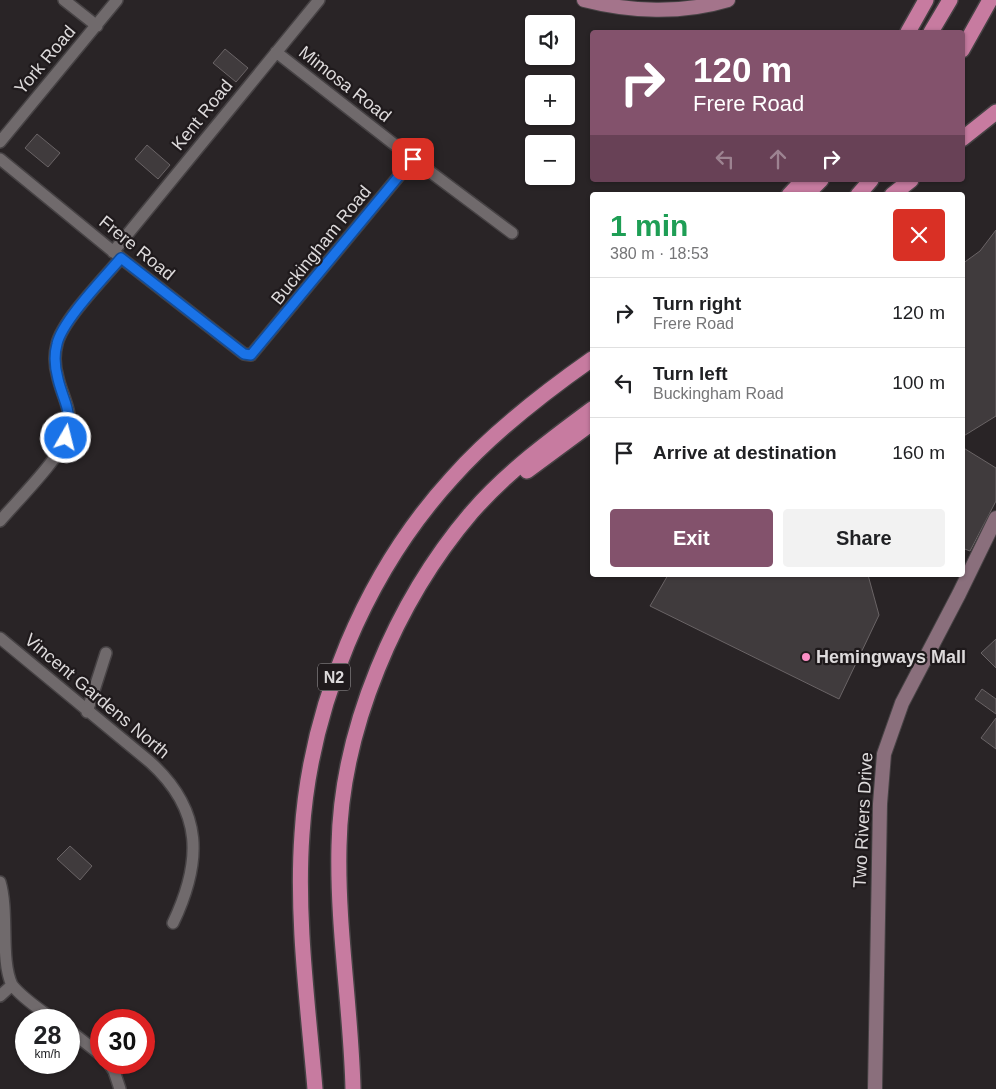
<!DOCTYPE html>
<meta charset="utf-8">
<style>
body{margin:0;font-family:Helvetica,sans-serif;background:#f2f2f2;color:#202124;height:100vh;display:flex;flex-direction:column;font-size:19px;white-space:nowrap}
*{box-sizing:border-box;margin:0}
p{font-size:16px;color:#757577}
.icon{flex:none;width:28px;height:28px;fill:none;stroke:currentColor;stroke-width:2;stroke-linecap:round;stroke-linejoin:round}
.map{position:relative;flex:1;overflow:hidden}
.sheet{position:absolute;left:590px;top:192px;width:375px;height:385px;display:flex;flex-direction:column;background:#fff;border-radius:5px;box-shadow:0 1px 4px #0004}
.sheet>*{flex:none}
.hud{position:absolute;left:590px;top:30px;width:375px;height:152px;border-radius:5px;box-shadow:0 1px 4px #0004;background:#83526c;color:#fff;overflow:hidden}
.fabs{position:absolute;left:525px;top:15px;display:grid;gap:10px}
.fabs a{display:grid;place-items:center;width:50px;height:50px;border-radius:5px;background:#fff;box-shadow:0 1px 4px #0004;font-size:25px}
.speed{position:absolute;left:15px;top:1009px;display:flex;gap:10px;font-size:25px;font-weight:700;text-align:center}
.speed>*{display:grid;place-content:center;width:65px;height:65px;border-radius:50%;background:#fff;box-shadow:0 1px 4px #0004;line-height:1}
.speed small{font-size:12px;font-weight:400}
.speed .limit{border:8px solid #d22;background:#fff;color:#111}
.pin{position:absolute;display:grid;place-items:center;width:42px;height:42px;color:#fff;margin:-21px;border-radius:10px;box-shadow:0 2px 8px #0006}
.me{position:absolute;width:55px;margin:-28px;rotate:8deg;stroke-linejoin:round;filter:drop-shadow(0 0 4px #0008)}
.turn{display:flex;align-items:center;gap:18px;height:105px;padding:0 20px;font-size:22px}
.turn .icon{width:65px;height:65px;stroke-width:2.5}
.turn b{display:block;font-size:35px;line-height:42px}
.lanes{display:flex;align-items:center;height:48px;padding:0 20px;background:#0003;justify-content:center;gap:25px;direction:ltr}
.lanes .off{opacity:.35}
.round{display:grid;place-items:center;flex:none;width:52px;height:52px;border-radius:5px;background:#f2f2f2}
.headline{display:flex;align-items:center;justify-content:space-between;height:85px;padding:0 20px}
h1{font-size:30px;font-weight:700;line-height:38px;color:#1e9e55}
.action{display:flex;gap:10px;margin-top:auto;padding:10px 20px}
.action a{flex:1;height:58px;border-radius:5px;background:#83526c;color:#fff;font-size:20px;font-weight:700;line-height:58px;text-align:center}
.action a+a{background:#f2f2f2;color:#202124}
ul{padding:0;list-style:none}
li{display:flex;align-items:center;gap:15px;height:70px;padding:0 20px;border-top:1px solid #e0e0e0}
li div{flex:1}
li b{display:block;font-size:19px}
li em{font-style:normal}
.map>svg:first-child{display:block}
.building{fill:#403b3d;stroke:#6a6466}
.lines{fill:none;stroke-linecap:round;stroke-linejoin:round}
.minor-casing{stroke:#464244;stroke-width:14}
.secondary-casing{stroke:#464244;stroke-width:16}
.primary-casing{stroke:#464244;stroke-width:16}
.motorway-casing{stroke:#464244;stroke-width:18}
.minor{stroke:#706a6c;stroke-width:11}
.secondary{stroke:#8a6f7c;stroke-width:14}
.primary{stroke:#a4748b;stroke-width:14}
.motorway{stroke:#c77ba0;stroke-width:15}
.route-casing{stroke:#114b97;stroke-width:12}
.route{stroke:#1a73e8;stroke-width:9}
.poi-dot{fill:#fb8fc5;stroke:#1f1a1c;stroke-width:2}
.labels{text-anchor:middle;stroke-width:4.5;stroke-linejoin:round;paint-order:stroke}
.shield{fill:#1f1a1c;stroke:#a4a0a2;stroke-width:1}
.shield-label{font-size:16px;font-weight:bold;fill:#dddadb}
.street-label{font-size:18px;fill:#dddadb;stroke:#1f1a1c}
.poi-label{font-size:18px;font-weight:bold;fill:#dddadb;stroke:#1f1a1c;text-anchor:start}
</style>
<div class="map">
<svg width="996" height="1089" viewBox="0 0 996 1089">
<rect width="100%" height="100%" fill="#292426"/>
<path class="building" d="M225,49L248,68L236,82L213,63Z
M37,134L60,153L48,167L25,148Z
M147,145L170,165L158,179L135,159Z
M996,230V416L962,437V264L980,251Z
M962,447L996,468V501L970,551L962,548Z
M668,575H868L879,615L839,699L650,606Z
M996,639V668L981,653Z
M982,689L996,699V714L975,699Z
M996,718V749L981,738Z
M70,846L92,866L80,880L57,859Z"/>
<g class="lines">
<defs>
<path id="minor" d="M64,0L97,26
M276,52L413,159L512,233
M0,142L117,0
M0,159L121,258L244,354L251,355L413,159
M113,252L319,0
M0,521C17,501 58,460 67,437C75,415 63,399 58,378C55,368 54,355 57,344C62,321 104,278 121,258
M0,638L150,762C204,811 202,862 173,923
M87,712L106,653
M0,882C9,912 0,960 12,985C23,999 41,1010 54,1020
M0,996L12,985
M69,1030L101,1055
M108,1062L114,1071L120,1089"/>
<path id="secondary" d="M875,1089L880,804L884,754L902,703L959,594L996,518"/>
<path id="primary" d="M584,0C630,12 682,14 728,0"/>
<path id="motorway" d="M908,32L926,0
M931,32L950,0
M962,50L990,0
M962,139L996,112
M789,195L803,180
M806,195L821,180
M858,195L871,180
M892,195L911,180
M527,471L592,423
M315,1089C308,1005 296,918 302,834C310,707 365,573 452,478C493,432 542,394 592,359
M353,1089C351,1008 337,928 339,846C341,729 396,601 472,512C507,472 550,440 592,409"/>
</defs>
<use href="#minor" class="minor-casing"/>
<use href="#secondary" class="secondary-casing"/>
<use href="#primary" class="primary-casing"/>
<use href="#motorway" class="motorway-casing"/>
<use href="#minor" class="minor"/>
<use href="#secondary" class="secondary"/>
<use href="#primary" class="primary"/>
<use href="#motorway" class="motorway"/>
</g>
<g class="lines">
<defs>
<path id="route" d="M66,438C73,409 64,404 58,379C55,368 54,355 57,344C62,321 104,278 121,258L244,354L251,355L413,159"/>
</defs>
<use href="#route" class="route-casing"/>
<use href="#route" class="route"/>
</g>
<circle class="poi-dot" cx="806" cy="657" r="5"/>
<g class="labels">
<rect class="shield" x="318" y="663.5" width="32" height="27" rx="4"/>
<g class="shield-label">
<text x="334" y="683">N2</text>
</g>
<g class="street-label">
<text transform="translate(45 60) rotate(-50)" y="6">York Road</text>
<text transform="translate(345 84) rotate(38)" y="6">Mimosa Road</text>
<text transform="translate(202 115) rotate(-51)" y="6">Kent Road</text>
<text transform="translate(321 245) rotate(-51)" y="6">Buckingham Road</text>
<text transform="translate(137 248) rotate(39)" y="6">Frere Road</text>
<text transform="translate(97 696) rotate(40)" y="6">Vincent Gardens North</text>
<text transform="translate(863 820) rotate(-87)" y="6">Two Rivers Drive</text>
</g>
<g class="poi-label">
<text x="816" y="663">Hemingways Mall</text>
</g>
</g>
</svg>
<div class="fabs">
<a><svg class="icon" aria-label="sound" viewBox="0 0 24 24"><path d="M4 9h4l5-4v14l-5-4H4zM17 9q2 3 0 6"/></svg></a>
<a>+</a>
<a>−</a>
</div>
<div class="speed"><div>28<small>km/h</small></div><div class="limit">30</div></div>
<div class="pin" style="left:413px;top:159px;background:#d93025"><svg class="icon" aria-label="arrive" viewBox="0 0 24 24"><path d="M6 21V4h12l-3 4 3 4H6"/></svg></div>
<svg class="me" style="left:66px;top:438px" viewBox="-20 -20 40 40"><circle r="17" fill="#1a73e8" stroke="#fff" stroke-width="3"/><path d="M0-11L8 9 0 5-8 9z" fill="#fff"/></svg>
<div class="hud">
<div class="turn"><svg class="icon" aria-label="right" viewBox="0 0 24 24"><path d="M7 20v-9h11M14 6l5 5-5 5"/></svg><div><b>120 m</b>Frere Road</div></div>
<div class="lanes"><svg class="icon off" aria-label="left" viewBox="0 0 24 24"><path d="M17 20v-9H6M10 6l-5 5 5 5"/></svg><svg class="icon off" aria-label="ahead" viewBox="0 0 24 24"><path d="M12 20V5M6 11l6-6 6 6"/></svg><svg class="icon" aria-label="right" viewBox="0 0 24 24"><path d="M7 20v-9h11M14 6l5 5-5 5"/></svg></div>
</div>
<section class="sheet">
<div class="headline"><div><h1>1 min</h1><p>380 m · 18:53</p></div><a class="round" style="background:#d93025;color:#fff"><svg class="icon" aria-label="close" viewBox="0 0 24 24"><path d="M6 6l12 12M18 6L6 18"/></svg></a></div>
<ul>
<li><svg class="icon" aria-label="right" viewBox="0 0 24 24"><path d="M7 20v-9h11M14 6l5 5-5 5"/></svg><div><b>Turn right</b><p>Frere Road</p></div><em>120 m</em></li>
<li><svg class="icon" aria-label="left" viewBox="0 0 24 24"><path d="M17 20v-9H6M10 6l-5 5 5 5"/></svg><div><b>Turn left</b><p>Buckingham Road</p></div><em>100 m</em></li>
<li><svg class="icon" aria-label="arrive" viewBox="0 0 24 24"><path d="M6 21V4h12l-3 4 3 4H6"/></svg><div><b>Arrive at destination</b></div><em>160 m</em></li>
</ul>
<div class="action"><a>Exit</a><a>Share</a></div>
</section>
</div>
